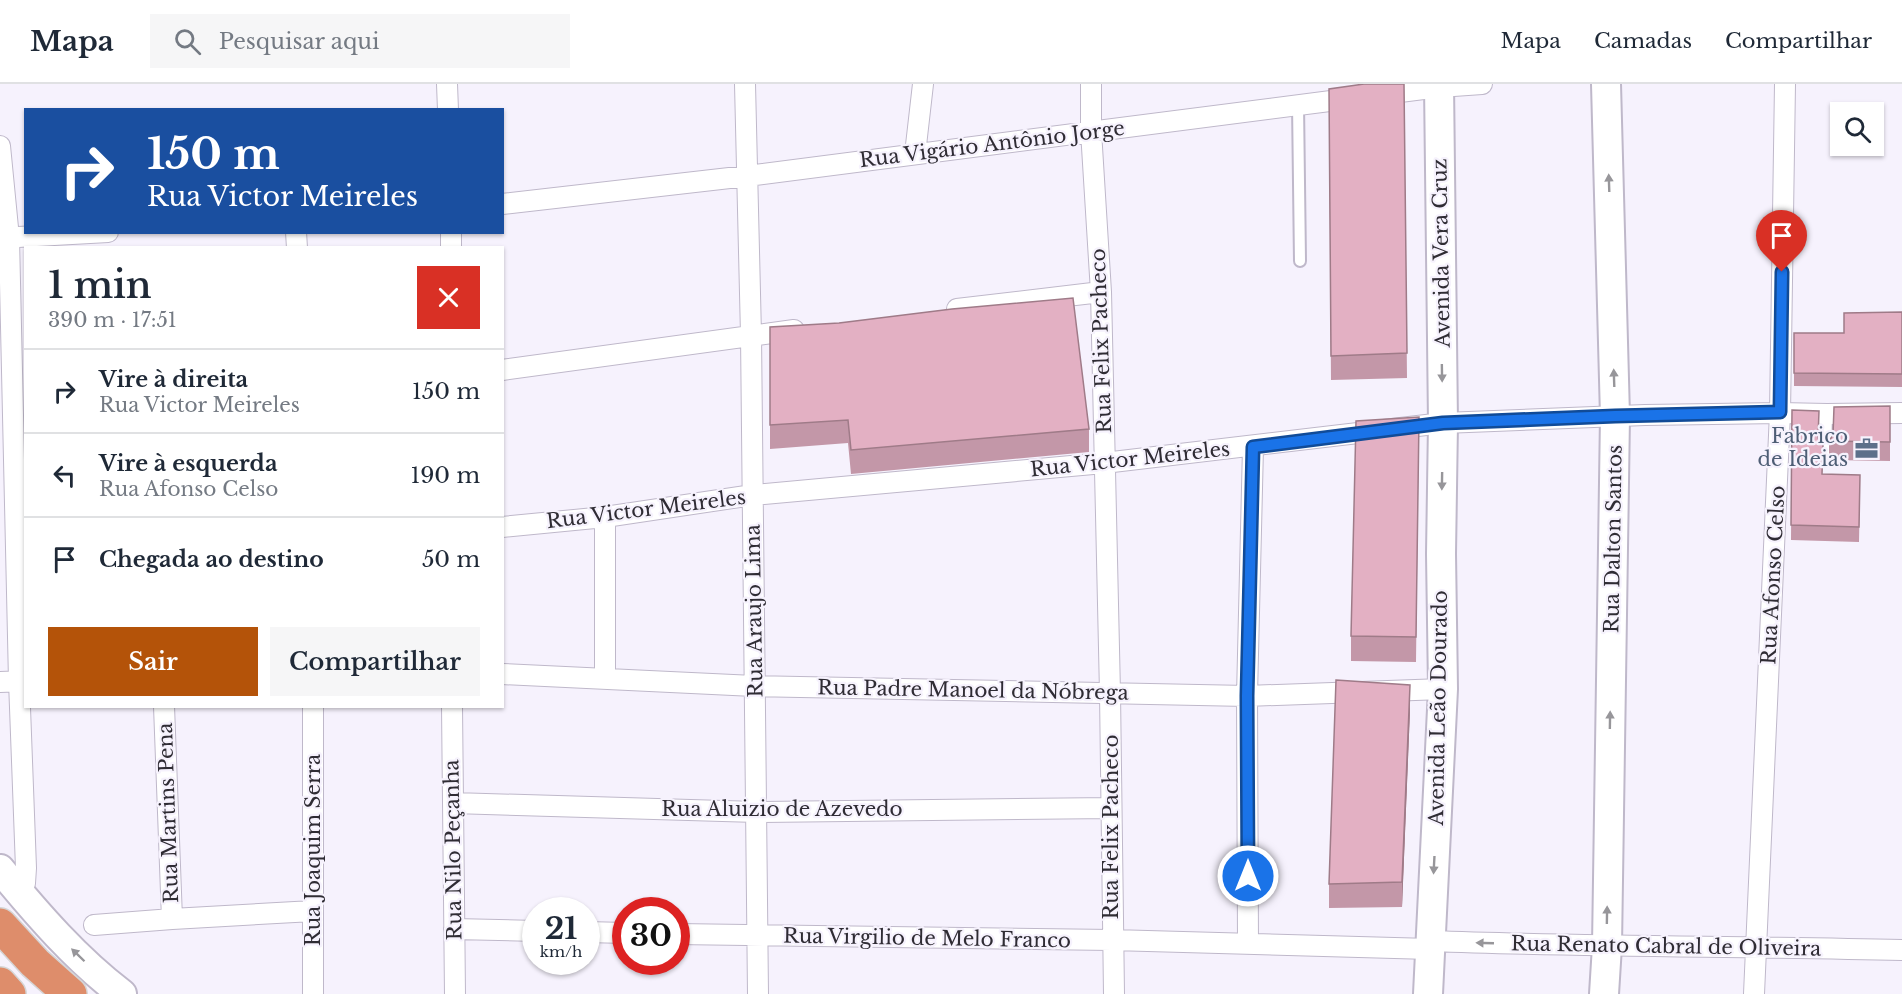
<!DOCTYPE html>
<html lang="pt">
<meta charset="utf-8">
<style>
body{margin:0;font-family:"Libre Baskerville",serif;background:#f6f6f7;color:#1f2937;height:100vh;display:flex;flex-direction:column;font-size:22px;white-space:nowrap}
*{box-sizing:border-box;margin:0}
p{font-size:20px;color:#747a83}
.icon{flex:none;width:33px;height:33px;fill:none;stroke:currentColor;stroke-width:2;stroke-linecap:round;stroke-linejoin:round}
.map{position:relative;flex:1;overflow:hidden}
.side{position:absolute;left:24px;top:162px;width:480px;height:462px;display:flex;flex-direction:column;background:#fff;border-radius:0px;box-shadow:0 2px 4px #0004}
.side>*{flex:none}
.guide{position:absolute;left:24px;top:24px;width:480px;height:126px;border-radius:0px;box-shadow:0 2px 4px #0004;background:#1a4fa0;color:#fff;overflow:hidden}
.fabs{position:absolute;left:1830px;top:18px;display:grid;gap:12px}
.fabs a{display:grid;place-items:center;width:54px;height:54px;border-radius:0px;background:#fff;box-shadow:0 2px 4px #0004;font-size:30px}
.speed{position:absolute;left:522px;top:813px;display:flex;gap:12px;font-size:30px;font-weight:700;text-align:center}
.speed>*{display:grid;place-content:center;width:78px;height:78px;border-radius:50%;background:#fff;box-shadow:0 2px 4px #0004;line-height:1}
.speed small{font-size:15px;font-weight:400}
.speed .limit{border:9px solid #d22;background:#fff;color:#111}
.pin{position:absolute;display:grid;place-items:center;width:51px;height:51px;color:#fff;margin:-62px -26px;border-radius:50% 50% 50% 0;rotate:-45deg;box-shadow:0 0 6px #0007}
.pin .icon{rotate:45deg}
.me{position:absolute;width:66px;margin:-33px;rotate:0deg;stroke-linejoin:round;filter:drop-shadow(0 0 4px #0008)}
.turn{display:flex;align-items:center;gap:21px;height:126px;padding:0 24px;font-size:27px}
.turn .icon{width:78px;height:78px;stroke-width:2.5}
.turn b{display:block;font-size:42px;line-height:51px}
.round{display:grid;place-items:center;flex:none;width:63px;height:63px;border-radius:0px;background:#f6f6f7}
.overview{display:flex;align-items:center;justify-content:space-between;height:102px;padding:0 24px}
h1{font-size:36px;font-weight:600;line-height:45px}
.button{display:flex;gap:12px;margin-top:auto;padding:12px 24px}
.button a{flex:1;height:69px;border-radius:0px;background:#b45309;color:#fff;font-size:24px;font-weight:600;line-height:69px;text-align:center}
.button a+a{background:#f6f6f7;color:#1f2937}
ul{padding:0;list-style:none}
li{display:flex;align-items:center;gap:18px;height:84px;padding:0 24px;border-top:2px solid #e0e1e3}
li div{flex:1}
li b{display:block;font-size:22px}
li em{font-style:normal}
header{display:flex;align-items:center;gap:36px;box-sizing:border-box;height:84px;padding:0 30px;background:#fff;border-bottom:2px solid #e0e1e3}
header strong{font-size:28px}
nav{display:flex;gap:33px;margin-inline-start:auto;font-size:21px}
.search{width:420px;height:54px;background:#f6f6f7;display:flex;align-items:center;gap:15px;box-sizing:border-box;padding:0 21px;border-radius:0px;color:#747a83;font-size:22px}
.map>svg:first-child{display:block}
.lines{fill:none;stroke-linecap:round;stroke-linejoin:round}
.lane-casing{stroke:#bfb8ca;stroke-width:14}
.street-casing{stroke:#bfb8ca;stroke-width:22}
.secondary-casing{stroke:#bfb8ca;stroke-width:32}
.highway-casing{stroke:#d5d5d6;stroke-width:36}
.lane{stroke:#fff;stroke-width:10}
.street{stroke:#fff;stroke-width:20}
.secondary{stroke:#fff;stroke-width:28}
.highway{stroke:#de8d6b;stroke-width:33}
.wall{fill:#c397a8}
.shaded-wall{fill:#9f7b88}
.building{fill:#e3b0c3;stroke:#9f7b88;stroke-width:1.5}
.oneway{fill:#97969a}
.route-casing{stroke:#114b97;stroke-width:15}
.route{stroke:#1a73e8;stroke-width:10}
.labels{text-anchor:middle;stroke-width:4.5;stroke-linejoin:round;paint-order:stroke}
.street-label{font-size:20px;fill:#2f2c34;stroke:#f6f2fd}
.service-label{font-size:20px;fill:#4e5e75;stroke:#f6f2fd;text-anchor:end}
</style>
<header>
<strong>Mapa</strong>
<div class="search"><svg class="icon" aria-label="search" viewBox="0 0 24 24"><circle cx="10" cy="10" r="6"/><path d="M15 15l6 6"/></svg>Pesquisar aqui</div>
<nav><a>Mapa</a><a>Camadas</a><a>Compartilhar</a></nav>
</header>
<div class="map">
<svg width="1902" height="910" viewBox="0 0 1902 910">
<rect width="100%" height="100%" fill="#f6f2fd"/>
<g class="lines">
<defs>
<path id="lane" d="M1298,20L1300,177
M1826,369L1827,330"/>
<path id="street" d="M447,0L448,26
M745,0L751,251L758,910
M1091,0V47L1101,208L1110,609L1114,910
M0,62L9,154L19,597L26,784L25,799L20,810
M915,70L923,0
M502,120L747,92L1439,3L1482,0
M296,148L297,164
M0,154L108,148
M451,164V148
M957,225L1101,208
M502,286L794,246
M605,433V594
M502,443L605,433L753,411L1104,379L1443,339L1645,331L1780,329L1827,330L1902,329
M502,590L754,602L1247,612L1443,605
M0,598L26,597
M164,622L172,835
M313,622V910
M452,622L455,910
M453,719L757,728L1111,724
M94,841L172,835L313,827
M454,845L536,847
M586,848L626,849
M676,850L1112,856L1430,865
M1430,857C1587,863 1745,862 1902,866
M1248,860L1247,612L1253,363
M1754,910L1780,329L1785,0"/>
<path id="secondary" d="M0,785C37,830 76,875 122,910
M1428,910L1443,605L1441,470L1443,339L1439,0
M1604,910L1607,862L1615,332L1606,0"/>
<path id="highway" d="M0,841L35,879L70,910
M0,900L9,910"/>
</defs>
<use href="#lane" class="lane-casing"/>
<use href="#street" class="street-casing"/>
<use href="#secondary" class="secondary-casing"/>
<use href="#highway" class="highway-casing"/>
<use href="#lane" class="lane"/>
<use href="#street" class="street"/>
<use href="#secondary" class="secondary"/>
<use href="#highway" class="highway"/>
</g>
<path class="wall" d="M1404,0L1407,294L1331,296L1329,5Z
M1902,228V303L1794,302V249H1844Z
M770,243L1089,345V368L851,390L848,359L770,365Z
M1890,322V377L1829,376V357Z
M1792,326L1819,355L1823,376L1822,390L1860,406L1859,458L1791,456Z
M1419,333L1416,578L1351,577V552Z
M1410,626L1402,823L1329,824V800Z"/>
<path class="shaded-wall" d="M1410,601V626L1402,823V798Z"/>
<path class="building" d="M1364,0H1404L1407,269L1331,272L1329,5Z
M1073,214L1089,345L851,366L848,336L770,341V243L839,239L952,225Z
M1902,228V290L1794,289V249H1844V229Z
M1890,322V358L1829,357L1833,351L1834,323Z
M1792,326L1819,327L1818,354L1820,358L1823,361L1822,390L1860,391L1859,443L1791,441Z
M1419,333L1416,553L1351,552L1356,337Z
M1336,596L1410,601L1402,798L1329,800Z"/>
<defs><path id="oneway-solid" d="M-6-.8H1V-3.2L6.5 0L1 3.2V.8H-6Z" transform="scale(1.5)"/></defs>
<g class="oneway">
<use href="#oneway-solid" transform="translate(1609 99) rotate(-92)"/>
<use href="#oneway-solid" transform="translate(1442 289) rotate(89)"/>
<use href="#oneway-solid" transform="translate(1614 294) rotate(-92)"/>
<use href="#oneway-solid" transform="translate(1442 397) rotate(91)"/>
<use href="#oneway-solid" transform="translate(1610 636) rotate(-89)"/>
<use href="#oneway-solid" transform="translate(1434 781) rotate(93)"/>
<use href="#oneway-solid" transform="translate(1607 831) rotate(-89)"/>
<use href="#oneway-solid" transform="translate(1485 859) rotate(-178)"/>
<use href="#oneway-solid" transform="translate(78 871) rotate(-136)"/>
</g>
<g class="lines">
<defs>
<path id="route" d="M1248,792L1247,612L1253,363L1443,339L1615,332L1780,328L1782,188"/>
</defs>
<use href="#route" class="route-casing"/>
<use href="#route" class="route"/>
</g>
<defs>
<symbol id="office-bare" viewBox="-9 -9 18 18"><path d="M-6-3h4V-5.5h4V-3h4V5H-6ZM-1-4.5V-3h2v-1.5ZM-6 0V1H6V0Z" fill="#5c6f8a" stroke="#f6f2fd" stroke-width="2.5" paint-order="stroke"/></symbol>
</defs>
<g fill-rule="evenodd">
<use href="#office-bare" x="1850" y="348" width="33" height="33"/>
</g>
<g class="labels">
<g class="street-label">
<text transform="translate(992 60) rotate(-7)" y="7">Rua Vigário Antônio Jorge</text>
<text transform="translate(1441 169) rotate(-91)" y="7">Avenida Vera Cruz</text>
<text transform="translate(1101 257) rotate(-92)" y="7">Rua Felix Pacheco</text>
<text transform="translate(1130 375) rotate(-6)" y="7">Rua Victor Meireles</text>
<text transform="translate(646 425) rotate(-7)" y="7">Rua Victor Meireles</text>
<text transform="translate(1613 455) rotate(-89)" y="7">Rua Dalton Santos</text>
<text transform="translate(1773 491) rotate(-87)" y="7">Rua Afonso Celso</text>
<text transform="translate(754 527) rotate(-91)" y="7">Rua Araujo Lima</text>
<text transform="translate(973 606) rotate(1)" y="7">Rua Padre Manoel da Nóbrega</text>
<text transform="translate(1438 624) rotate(-89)" y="7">Avenida Leão Dourado</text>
<text x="782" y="732">Rua Aluizio de Azevedo</text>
<text transform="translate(168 729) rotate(-92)" y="7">Rua Martins Pena</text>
<text transform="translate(1111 743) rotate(-90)" y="7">Rua Felix Pacheco</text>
<text transform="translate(313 766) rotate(-90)" y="7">Rua Joaquim Serra</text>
<text transform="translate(453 766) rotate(-91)" y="7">Rua Nilo Peçanha</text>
<text transform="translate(927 854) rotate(1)" y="7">Rua Virgilio de Melo Franco</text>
<text transform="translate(1666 862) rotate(1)" y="7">Rua Renato Cabral de Oliveira</text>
</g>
<g class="service-label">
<text x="1848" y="359">Fabrico<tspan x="1848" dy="23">de Ideias</tspan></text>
</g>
</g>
</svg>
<div class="fabs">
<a><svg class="icon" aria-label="search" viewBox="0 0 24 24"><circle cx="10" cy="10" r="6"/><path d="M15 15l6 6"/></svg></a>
</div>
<div class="speed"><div>21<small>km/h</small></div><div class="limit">30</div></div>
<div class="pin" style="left:1782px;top:188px;background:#d93025"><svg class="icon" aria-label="arrive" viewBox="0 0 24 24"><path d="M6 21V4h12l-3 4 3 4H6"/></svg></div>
<svg class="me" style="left:1248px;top:792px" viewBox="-20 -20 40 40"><circle r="17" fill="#1a73e8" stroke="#fff" stroke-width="3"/><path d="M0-11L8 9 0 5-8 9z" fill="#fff"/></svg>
<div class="guide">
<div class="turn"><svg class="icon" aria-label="right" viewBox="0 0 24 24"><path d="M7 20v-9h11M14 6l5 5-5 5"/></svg><div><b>150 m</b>Rua Victor Meireles</div></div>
</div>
<section class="side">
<div class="overview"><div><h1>1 min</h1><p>390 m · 17:51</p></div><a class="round" style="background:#d93025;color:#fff"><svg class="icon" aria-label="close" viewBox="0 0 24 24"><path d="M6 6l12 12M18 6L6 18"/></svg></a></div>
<ul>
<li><svg class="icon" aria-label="right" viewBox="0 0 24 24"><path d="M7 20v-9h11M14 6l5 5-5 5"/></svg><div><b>Vire à direita</b><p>Rua Victor Meireles</p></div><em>150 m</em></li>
<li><svg class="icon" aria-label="left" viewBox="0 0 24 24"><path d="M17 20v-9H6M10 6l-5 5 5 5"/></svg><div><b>Vire à esquerda</b><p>Rua Afonso Celso</p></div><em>190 m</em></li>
<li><svg class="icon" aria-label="arrive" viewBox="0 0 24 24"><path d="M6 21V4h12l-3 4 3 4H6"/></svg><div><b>Chegada ao destino</b></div><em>50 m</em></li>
</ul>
<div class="button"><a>Sair</a><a>Compartilhar</a></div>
</section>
</div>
